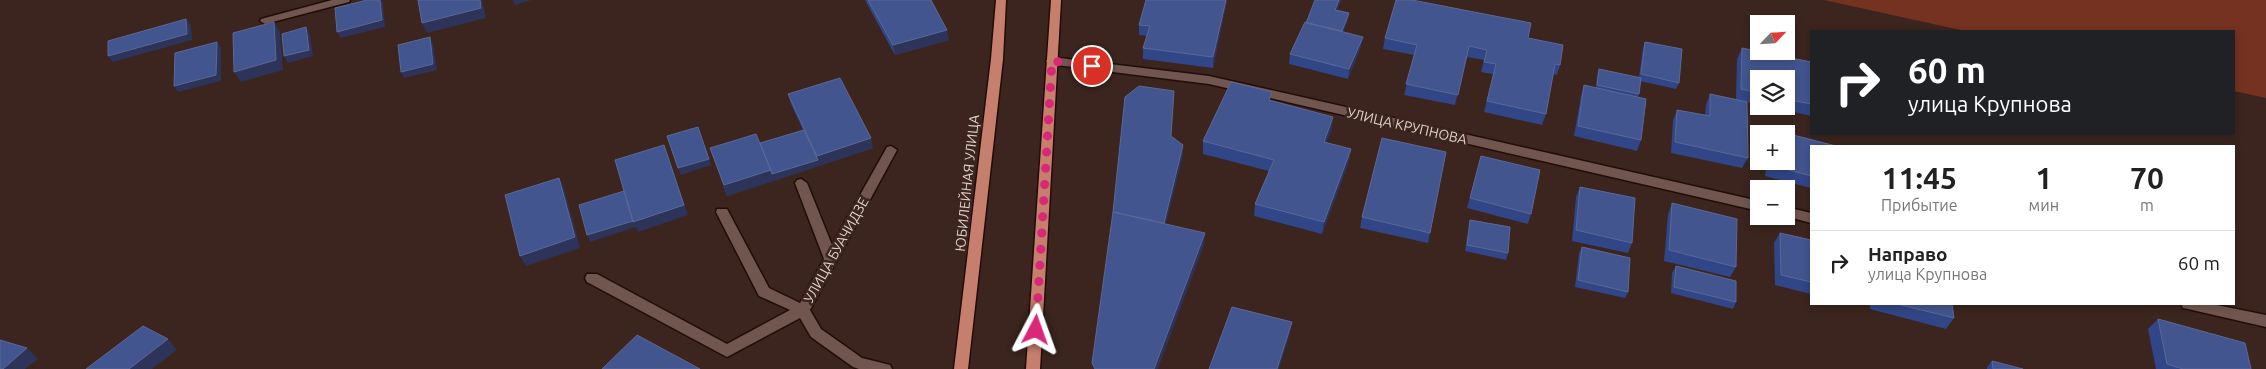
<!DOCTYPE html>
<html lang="ru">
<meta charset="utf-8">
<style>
body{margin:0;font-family:Ubuntu,sans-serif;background:#f2f2f2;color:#222;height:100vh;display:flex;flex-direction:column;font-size:19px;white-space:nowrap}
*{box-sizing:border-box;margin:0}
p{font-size:16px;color:#767676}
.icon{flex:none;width:28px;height:28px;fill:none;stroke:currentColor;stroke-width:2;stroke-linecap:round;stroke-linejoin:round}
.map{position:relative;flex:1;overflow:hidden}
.details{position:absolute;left:1810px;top:145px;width:425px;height:160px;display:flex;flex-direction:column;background:#fff;border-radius:0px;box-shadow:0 2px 8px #0003}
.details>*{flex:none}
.banner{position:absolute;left:1810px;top:30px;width:425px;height:105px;border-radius:0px;box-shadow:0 2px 8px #0003;background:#202124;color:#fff;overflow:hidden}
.needle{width:32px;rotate:65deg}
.fabs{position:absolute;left:1750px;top:15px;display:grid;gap:10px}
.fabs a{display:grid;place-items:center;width:45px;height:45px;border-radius:0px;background:#fff;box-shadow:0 2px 8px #0003;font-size:25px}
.pin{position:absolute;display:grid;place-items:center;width:42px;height:42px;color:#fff;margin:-21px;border:2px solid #fff;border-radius:50%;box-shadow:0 1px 5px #0007}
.me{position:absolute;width:55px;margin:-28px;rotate:4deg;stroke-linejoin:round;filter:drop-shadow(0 0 4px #0008)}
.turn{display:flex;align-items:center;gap:18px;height:105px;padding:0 15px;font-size:22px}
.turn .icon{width:65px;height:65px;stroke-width:2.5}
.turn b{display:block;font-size:35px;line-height:42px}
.eta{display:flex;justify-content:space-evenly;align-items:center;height:85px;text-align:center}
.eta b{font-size:30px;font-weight:700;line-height:35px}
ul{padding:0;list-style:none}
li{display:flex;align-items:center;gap:15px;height:65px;padding:0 15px;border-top:1px solid #e0e0e0}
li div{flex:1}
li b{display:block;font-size:19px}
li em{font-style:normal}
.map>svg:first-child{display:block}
.green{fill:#753220}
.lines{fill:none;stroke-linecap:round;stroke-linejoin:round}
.minor-casing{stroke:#210d08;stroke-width:3}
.major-casing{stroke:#210d08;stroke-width:3}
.minor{fill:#71564f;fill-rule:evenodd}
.major{fill:#c67f6c;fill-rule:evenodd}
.wall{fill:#304686}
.shaded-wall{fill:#2d3359}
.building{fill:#43558e;stroke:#5b6897}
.route{stroke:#db2777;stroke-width:9;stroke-dasharray:0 16.2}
.labels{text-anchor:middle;stroke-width:5;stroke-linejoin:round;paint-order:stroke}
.street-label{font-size:14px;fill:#dfd0cb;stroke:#3b251e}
</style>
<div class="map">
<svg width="2266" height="369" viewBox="0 0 2266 369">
<rect width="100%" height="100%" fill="#3b251e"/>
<path class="green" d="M1824,0H2266V98L2234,91V31H1965Z"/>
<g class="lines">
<defs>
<path id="minor" d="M332,0H350L349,2L265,24L260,21L261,19Z
M1052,57L1209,76L1759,201V211L1209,84L1048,64L1046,61L1048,58Z
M891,146L897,150L810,310L821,329L862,358L890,365L892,369H859L853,367L811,337L800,318L727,357L587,282L585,278L587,274H597L727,344L790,310L759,296L716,212L717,209H727L769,288L800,303L824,259L795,183L797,180L801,179L807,183L832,245L887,147Z
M1786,207L1811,213V223L1785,216H1786Z
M2181,304H2212L2266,315V327L2188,309L2183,308Z"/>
<path id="major" d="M996,0H1006L1003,59L968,369H954L991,59Z
M1051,0H1061L1040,369H1026Z"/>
</defs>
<use href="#minor" class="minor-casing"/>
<use href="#major" class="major-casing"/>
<use href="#minor" class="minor"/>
<use href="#major" class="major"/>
</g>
<path class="wall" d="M865,0H931L949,40L895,55Z
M1146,0H1227L1213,68L1143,59V48L1147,36L1139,35V25Z
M1341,0L1337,10L1349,13L1348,19L1343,32L1361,47L1348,79L1289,64L1290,54L1306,23Z
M1385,38H1528L1560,65L1557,75L1553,74L1546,114L1542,125L1484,112L1493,74L1481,72L1484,60L1467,57L1455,105L1404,95L1414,55L1383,49Z
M1645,42L1679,83L1676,89L1640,81L1639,94L1638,97L1641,140L1637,151L1574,136L1581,96L1584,85L1596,88L1597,75L1599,69L1639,77L1643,48Z
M1742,48L1811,62V116L1768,106H1786V79H1759V104L1747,102L1748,158L1742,168L1671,153L1673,120L1677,110L1705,115L1706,105L1710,94L1736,99L1737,59Z
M788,94L873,148L727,196L710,148L760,143L803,130L791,104Z
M1271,101L1332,129L1326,142L1351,149L1349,161L1322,234L1254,216L1255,204L1269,171L1203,154V141Z
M1774,130L1836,146H1811V188L1765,176L1767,161H1786V134H1772Z
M1481,156L1531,214L1528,224L1467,208Z
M1580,187L1632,243L1628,253L1572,241L1576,197Z
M1672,203L1736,267L1730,277L1664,261L1668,214Z
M1362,217L1430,233L1428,243L1360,228Z
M1470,220L1508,253L1506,260L1465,251L1469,226Z
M1780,233L1811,240V294L1775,285L1774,243Z
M1582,247L1628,292L1625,298L1575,287L1579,253Z
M1676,266L1736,302L1733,309L1671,293L1672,273Z
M1870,304H1952L1954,318L1946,329L1870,309Z
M2158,319L2251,369H2156L2148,329Z
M1992,361L2023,369H1987V367Z"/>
<path class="shaded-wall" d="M380,0H381L383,3L385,27L341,38L337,32Z
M480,0H482L486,18L427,33L422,23Z
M513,0H532L515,5Z
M1226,0H1227L1213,68V57Z
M1339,0H1341L1334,16L1335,10Z
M1349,13L1348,19L1341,37L1342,31Z
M186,19L191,25L192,40L113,62L108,56Z
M274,22L280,32L283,70L241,82L234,72Z
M306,27L310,34L313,56L288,63L284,56Z
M947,30L949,40L895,55L893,45Z
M430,37L433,44L437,70L404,78L401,72Z
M1363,37L1361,47L1348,79L1349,69Z
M217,42L221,48V81L178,92L174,86Z
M1333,117L1332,129L1322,154L1324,142Z
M871,138L873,148L819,166L817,156Z
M664,145L688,215L638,232L636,227L590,242L587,235L634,221Z
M1183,145V156L1163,235V225Z
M1351,149L1349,161L1322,234L1324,222Z
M709,159L711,165L681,175L678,168Z
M818,160L819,166L774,181L772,174Z
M771,170L774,181L727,196L724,185Z
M559,178L564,188L580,248L526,266L520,256Z
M1205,233L1204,245L1158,369H1154Z
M1292,322L1290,333L1279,369H1277Z
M168,339L177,350L152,369H129Z
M27,348L38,359L25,369H3Z"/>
<path class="building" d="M367,0H380L382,20L337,32L335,8Z
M418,0H480L481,8L422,23Z
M868,0H931L947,30L893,45Z
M1146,0H1226L1213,57L1143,48L1150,26L1139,25Z
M1315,0H1339L1335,10L1349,13L1342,31L1306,23Z
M1396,0H1412L1531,23L1528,38L1563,45L1560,65L1555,64L1546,114L1487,101L1496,64L1484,62L1487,50L1469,46L1458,95L1406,84L1417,45L1385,38Z
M186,19L187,34L108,56V41Z
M274,22L276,60L234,72L233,33Z
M1305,22L1363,37L1349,69L1290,54Z
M306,27L309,50L284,56L282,34Z
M430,37L433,64L401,72L398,45Z
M217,42L216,75L174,86L175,53Z
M1645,42L1682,49L1679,83L1641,74Z
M1742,48L1811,62V104L1786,99V79H1759V93L1741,89Z
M1599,69L1641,78L1639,94L1597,85Z
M840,78L871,138L817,156L788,94Z
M1231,82L1272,92L1269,100L1333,117L1324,142L1351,149L1324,222L1255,204L1274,160L1203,141Z
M1584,85L1646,99L1641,140L1578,126Z
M1139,86L1174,91L1171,136L1183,145L1164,223L1113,212L1125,97Z
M1710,94L1747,102L1748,158L1675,142L1677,110L1710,116Z
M698,127L709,159L678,168L667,136Z
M804,130L818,160L772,174L760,143Z
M1774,130L1836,146H1811V176L1771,165V161H1786V134H1774Z
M756,134L771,170L724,185L710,148Z
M1382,138L1446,152L1430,233L1362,217Z
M664,145L684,205L633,222L615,160Z
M1481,156L1540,170L1531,214L1470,198Z
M559,178L575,237L520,256L505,195Z
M1580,187L1635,198L1632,243L1576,230Z
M624,191L633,221L587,235L579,205Z
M1672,203L1737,219L1736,267L1669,250Z
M1113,212L1205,233L1154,369H1095L1092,363Z
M1470,220L1510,227L1508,253L1467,245Z
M1780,233L1811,240V282L1781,275Z
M1582,247L1630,258L1628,292L1578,280Z
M1676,266L1736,281V302L1674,287Z
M1897,304H1952L1954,318Z
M1232,307L1292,322L1277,369H1209Z
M2158,319L2245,343L2251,369H2183L2167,364Z
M143,326L168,339L129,369H86Z
M637,335L700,369H602Z
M0,340L27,348L3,369H0Z
M1992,361L2023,369H1993Z"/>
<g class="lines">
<path class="route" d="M1036,330L1052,61L1092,66"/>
</g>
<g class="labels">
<g class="street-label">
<text transform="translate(1407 126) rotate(13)" y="5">УЛИЦА КРУПНОВА</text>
<text transform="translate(967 183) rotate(-84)" y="5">ЮБИЛЕЙНАЯ УЛИЦА</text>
<text transform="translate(836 250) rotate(-61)" y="5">УЛИЦА БУАЧИДЗЕ</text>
</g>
</g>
</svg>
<div class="fabs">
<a><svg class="needle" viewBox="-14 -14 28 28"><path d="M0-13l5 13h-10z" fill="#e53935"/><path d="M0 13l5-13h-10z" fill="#767676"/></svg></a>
<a><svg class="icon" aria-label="layers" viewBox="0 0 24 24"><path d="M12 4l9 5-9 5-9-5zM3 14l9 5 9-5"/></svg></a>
<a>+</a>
<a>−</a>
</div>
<div class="pin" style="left:1092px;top:66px;background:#d93025"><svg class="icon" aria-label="arrive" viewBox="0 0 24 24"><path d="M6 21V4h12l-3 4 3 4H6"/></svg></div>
<svg class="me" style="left:1036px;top:330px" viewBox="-20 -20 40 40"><path d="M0-17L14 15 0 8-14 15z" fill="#db2777" stroke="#fff" stroke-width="4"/></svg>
<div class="banner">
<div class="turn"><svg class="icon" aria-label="right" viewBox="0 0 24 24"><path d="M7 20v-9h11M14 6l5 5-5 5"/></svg><div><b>60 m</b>улица Крупнова</div></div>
</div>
<section class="details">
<div class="eta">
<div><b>11:45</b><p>Прибытие</p></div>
<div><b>1</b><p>мин</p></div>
<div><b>70</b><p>m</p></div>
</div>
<ul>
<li><svg class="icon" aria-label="right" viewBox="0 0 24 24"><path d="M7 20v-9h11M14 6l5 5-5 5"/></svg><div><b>Направо</b><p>улица Крупнова</p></div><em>60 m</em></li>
</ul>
</section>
</div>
